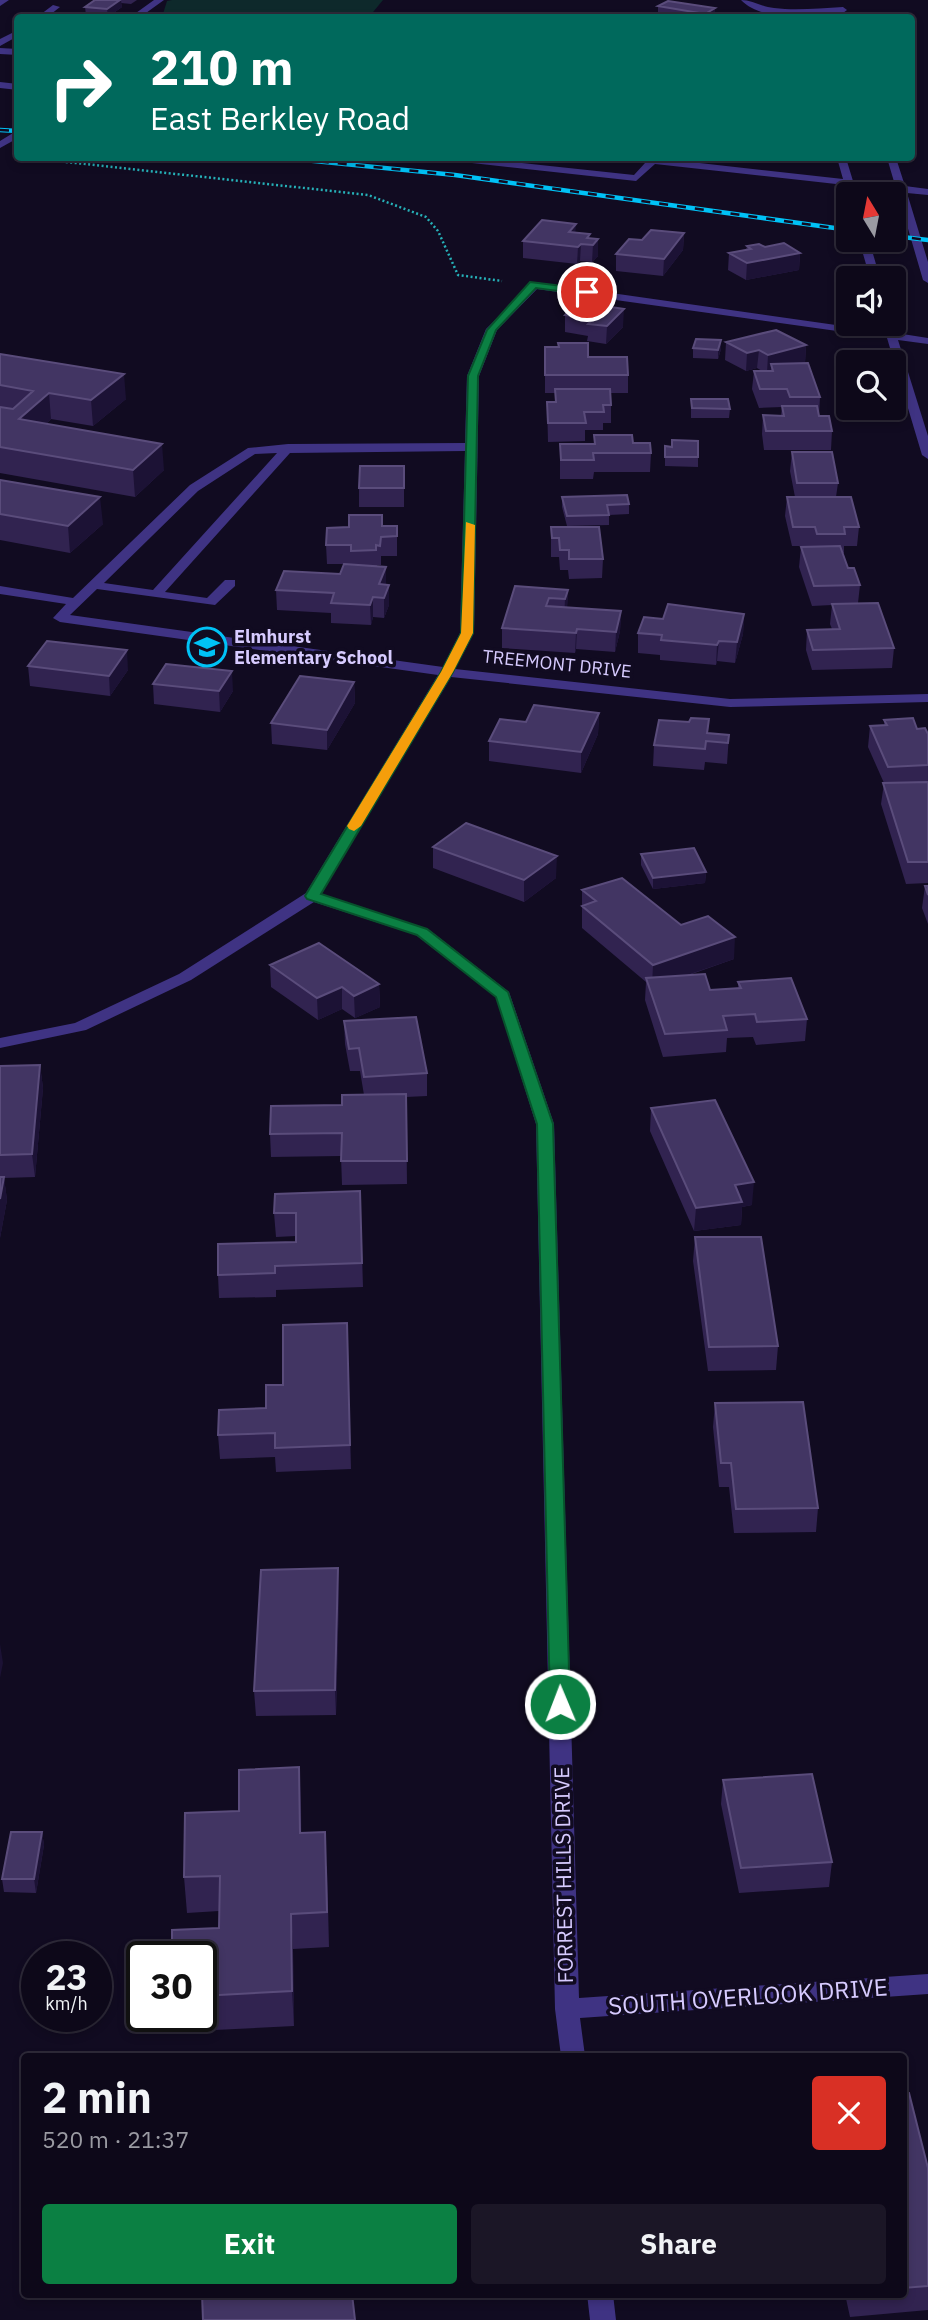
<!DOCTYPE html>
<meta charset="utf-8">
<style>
body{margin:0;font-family:"IBM Plex Sans",sans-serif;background:#1b1626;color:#f1f3f6;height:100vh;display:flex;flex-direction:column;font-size:26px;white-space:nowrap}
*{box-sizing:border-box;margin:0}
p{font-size:23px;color:#9a9aa2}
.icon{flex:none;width:38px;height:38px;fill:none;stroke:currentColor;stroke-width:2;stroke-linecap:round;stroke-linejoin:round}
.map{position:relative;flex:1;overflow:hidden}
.details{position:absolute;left:21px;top:2053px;width:886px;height:245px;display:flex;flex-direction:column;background:#0d0819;border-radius:7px;box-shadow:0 4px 10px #0003,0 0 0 2px #2d2938}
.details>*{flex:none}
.top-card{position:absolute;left:14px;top:14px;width:901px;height:147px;border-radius:7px;box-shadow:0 4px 10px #0003,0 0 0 2px #2d2938;background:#00695c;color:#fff;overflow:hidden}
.needle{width:46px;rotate:350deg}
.fabs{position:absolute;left:836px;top:182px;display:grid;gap:14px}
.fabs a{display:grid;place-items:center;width:70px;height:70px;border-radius:7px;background:#0d0819;box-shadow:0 4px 10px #0003,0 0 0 2px #2d2938;font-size:35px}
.speed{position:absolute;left:21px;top:1941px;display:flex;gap:14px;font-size:35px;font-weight:700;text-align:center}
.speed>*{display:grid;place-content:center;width:91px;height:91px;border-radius:50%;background:#0d0819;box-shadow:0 4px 10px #0003,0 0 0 2px #2d2938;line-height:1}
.speed small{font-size:18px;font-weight:400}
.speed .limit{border:4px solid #111;border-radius:10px;background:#fff;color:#111}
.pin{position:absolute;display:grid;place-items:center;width:60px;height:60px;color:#fff;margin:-30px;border:4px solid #fff;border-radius:50%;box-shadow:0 2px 7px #0007}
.me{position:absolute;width:77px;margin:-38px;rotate:359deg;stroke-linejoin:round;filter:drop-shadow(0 0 5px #0008)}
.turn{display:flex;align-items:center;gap:24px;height:147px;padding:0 21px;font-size:32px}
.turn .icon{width:91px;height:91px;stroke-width:2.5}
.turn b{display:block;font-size:49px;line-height:60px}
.round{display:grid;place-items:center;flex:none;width:74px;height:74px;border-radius:7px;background:#1b1626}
.overview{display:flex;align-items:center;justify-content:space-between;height:119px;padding:0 21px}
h1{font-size:42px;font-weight:700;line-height:52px}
.button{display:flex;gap:14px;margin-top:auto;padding:14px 21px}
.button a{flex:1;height:80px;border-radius:7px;background:#0b8043;color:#fff;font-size:28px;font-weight:700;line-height:80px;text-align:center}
.button a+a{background:#1b1626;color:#f1f3f6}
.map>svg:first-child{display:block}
.green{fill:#0e292b}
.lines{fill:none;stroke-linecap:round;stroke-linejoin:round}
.path{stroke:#26b1b8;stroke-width:2.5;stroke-dasharray:2 2.5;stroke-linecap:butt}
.minor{fill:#3f3383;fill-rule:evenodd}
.rail-casing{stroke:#00c2f6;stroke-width:4.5}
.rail{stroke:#110b21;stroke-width:2.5;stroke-dasharray:9;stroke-linecap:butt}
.wall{fill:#312350}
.shaded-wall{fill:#1c1235}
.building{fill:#423563;stroke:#5a4c7b;stroke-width:2}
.route{fill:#0b8043;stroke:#07532c;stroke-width:2}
.slow{fill:#f59e0b}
.labels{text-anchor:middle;stroke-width:7;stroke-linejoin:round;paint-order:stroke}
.far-poi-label{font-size:18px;font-weight:bold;fill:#d7cbff;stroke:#110b21;text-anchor:start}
.far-street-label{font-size:18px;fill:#d7cbff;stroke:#110b21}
.street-label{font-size:21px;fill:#d7cbff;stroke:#110b21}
.near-street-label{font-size:24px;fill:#d7cbff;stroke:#110b21}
</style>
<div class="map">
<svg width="928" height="2320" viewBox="0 0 928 2320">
<rect width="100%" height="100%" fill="#110b21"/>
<path class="green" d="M172,0H383L369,17H162L167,1Z"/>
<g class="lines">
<path class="path" d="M30,158L368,195L426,217L438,231L458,275L502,281"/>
<path class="minor" d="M0,0H9L0,6Z
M154,0H164L139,18H129Z
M741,0C752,0 762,7 774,8C797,11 820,8 843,7L847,10L843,13C813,13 764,24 741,0Z
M53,5L60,7L46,18H36Z
M18,30V36L0,46V39Z
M0,48L18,49V55L0,54Z
M0,82L18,84V90L0,88Z
M18,130V138L0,148V141Z
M449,158H476L634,175L645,163L626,160L625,158H655L843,179L837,158H846L853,181L895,185L887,158H896L905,186L928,189V195L907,193L928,262V283L923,280L897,191L855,187L856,191L851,194L847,193L845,185L655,164L636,181L454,161Z
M859,240H869L880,278H870Z
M534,282L885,332L884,328L889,325L893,326L896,333L928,338V344L898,340L928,436V459L922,455L887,338L537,289L497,330L479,376L474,633L455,669L730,699L928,694V702L730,707L451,677L321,894L428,929L509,992L554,1124L579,1998L928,1974V1994L580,2018L585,2056H561L555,2009L536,1124L496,997L416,935L314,902L191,980L86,1030L0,1048V1038L75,1023L179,974L306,893L438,675L60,622L53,618L66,604L0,594V586L73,598L190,485L248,448L288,444L465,443L467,376L486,329ZM465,451L460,633L443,667L70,615L97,589L215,605L235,586V580H225L207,598L165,592L290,453ZM277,453L153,590L104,583L198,491L255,454Z
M587,2294H613L616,2320H590Z"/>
<defs>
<path id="rail" d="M0,130L18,131
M284,158L455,175L849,230
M894,236L928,240"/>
</defs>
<use href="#rail" class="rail-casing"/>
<use href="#rail" class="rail"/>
</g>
<path class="wall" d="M95,0H137L131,4L121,3L122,7L108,17L86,15L85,7Z
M658,6L715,16L712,18H679L658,14Z
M576,233L590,234L589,238L598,239V256L592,262L580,261L577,264L523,258V241Z
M684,233L683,250L663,276L616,271V254Z
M747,246L765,247L800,253L799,270L746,280L728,270L729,253L746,250Z
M577,302L623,327L606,344L587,341L588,336L565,332V315Z
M721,340V349L718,359L693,358V348Z
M726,342L806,345L805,363L820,397L819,416L832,431L831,450H764L762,434L763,415H781L782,407L759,408L752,389L754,371H762L757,368L746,371L725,360Z
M558,343L628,375V393H610L611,405V423H603V430H585V441L548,442L547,402H555V393H545V347H558Z
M0,354L126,399L93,426L51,419L46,424L164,470L135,497L0,473Z
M691,399L730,409L729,418H691Z
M594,435L633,443L651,453L650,472H594L593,479H560V444H594Z
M665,446L698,457V467L665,466Z
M792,452L838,483L836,497L859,527L857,546H844V553H843L848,568L860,585L858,603L894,648L892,668L812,670L806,650L807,630L832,629L830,624L832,605L812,606L799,567L801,547L814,546H792L785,516L787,497H795L790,471Z
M404,466V507H359V488Z
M0,480L103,524L70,553L0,540Z
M562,497L629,504V514L609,515V525L567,526L562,507Z
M383,526H397V556H381V565H377V566L386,567V585L389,605L384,618L373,617L371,625L331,623V613L277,610L276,590L340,574L344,564H327L326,545Z
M551,527L603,559L602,578L569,579L568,570H560L559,557H551Z
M515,586L568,590L567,607L621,611L620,631L615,652L576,649L575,653L502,648V628Z
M744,614L743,634L735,663L717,661L716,665L660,660V655L638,653V633L663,619Z
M28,666L128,670L110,696L30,686Z
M354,682L355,703L327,750L272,744L271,723Z
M153,684L233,691L220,712L154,704Z
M599,713L598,734L581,773L489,761V741L526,722Z
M709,719L708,733L729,735L727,764L705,762L704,770L653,766L654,745L689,722Z
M884,720L917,729L928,734V883L906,884L881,804L884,783L868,747L870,726L884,725Z
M433,847L556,878L524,902L433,868Z
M641,854L706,872L705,883L653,889L641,865Z
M925,886H928V924L922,908Z
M582,890L681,925L734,959L689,975L710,990L738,988V982L807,1019L805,1041L756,1045L753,1037L727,1038L726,1052L663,1057L645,1000L646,982L582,928Z
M270,965L379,984L380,1007L355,1018L342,1009L318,1020L271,987Z
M344,1021L427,1073V1096L406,1097L407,1184L342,1185L341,1156L271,1157L270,1134L342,1105L364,1095L360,1071H350L345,1044Z
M40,1065L43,1088L35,1177L4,1178L7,1200L0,1238V1066Z
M651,1108L752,1205L742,1207L741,1225L694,1231L650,1131Z
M360,1191L363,1287L276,1290V1297L219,1298L218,1275L296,1242V1236L276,1237L274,1213Z
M695,1237L778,1346L776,1370L708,1371L693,1261Z
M347,1323L351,1469L276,1472L275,1457L220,1459L218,1435L266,1408Z
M715,1403L818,1508L816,1532L734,1533L729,1487H719L713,1427Z
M339,1593L336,1715L256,1716L254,1691Z
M723,1780L832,1862L829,1887L739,1893L721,1804Z
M301,1802V1833L327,1867L329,1947L293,1949L294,2026L174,2032L172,2016H201V1956L219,1928V1911L187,1913L184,1877L239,1811Z
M42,1832L44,1845L36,1893L4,1892L2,1879Z
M903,2093L928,2168V2310L850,2317L845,2294H903Z"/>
<path class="shaded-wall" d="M120,0H121L122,7L108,17L107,9Z
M715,8V16L712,18H705V14Z
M576,224L575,240L569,232Z
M684,233L683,250L663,276L664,259Z
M598,239V256L592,262L593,245Z
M581,244L580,261L577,264L578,247Z
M800,253L799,270L746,280L747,263Z
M624,309L623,327L606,344L607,326Z
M721,340V349L718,359V350Z
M806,345L805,363L771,364V372L767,373L768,355Z
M759,350L757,368L746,371L747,353Z
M124,374L126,399L93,426L91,400Z
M49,393L51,419L22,445L19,419Z
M162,444L164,470L135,497L133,470Z
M100,497L103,524L70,553L68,526Z
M386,567V586L379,584Z
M389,585V605L384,618V598Z
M568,590L567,610L564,619L565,599Z
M373,597V617L371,625L370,605Z
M621,611L620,631L615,652L616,632Z
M744,614L743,634L735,663L737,642Z
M577,629L576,649L575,653L576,633Z
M719,641L717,661L716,665L717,645Z
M127,650L128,670L110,696L109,676Z
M232,671L233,691L220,712L219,691Z
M354,682L355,703L327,750V730Z
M599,713L598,734L581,773V752Z
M557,856L556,878L524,902V880Z
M706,872L705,883L653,889V878Z
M735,937L734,959L652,987L653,965Z
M379,984L380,1007L355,1018L354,996Z
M342,987V1009L318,1020L317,998Z
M40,1065L43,1088L35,1177L32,1154Z
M4,1177L7,1200L0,1238V1199Z
M754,1182L752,1205L742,1207L741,1225L694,1231L696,1208L735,1185Z
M338,1568L339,1593L336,1715L335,1690Z
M0,1644L3,1663L0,1678Z
M299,1767L301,1802L302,1868L300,1833Z
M42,1832L44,1845L36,1893L34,1879Z
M291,1914L293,1949L294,2026L292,1991Z"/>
<path class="building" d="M95,0H120L107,9L85,7Z
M668,1L715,8L705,14L658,6Z
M542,220L576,224L569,232L590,234L587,238L598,239L593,245L581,244L578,247L523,241Z
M651,230L684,233L664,259L616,254L629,239L642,240Z
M784,243L800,253L747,263L729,253L751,249L747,246L759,244L765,247Z
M577,302L624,309L607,326L588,324L593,319L565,315Z
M776,330L806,345L768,355L759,350L747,353L726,342Z
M696,339L721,340L718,350L693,348Z
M558,343H588V357H627L628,375H545V347H559Z
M0,354L124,374L91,400L49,393L19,419L162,444L133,470L0,447V407L13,409L33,391L0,385Z
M808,363L820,397H790L787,389H760L754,371H773L771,364Z
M555,389H610L611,405H603L604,412H584L586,423H548L547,402H556Z
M691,399H728L730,409L692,408Z
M782,406H817L819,416H829L832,431H766L763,415L784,416Z
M594,435H632L633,443H650L651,453H593L594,460H561L560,444H595Z
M672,440L698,441V457H665V446L672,447Z
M792,452H832L838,483H797Z
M360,466H404V488H359Z
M0,480L100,497L68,526L0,514Z
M627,495L629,504L607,505L609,515L567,516L562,497Z
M787,497H851L859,527H844L845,534H817L815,527H793Z
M349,515H382V526H397V536L381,537L380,546L376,545V550L351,551V545H326L327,528L349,527Z
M551,527H599L603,559H569V550H560L559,538H552Z
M840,546L848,568H854L860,585L814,586L801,547Z
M344,564L386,567L379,584L389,585L384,598L373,597L370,605L331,603L334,593L276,590L284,571L340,574Z
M515,586L568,590L565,599L549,598L546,606L621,611L616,632L577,629L576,633L502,628Z
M878,603L894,648L813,650L807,630L840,629L832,604Z
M668,604L744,614L737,642L719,641L717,645L661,640L662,635L638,633L644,617L663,619Z
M47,641L127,650L109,676L28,666Z
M166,664L232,671L219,691L153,684Z
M300,676L354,682L327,730L271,723Z
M534,705L599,713L581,752L489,741L500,719L526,722Z
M691,718L709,719L707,733L729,735L728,743L706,741L705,749L654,745L659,720L689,722Z
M913,718L917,729L925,728L928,734V765L888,767L870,726L887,725L884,720Z
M928,782V862H908L883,783Z
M466,823L557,856L524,880L433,847Z
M694,848L706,872L653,878L641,854Z
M622,878L681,925L708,916L735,937L653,965L582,906L596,901L582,890Z
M925,886H928V895Z
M319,943L379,984L354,996L342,987L317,998L270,965Z
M705,974L710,990L741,988L738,982L791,978L807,1019L757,1022L755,1014L723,1016L727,1030L665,1034L646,978Z
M416,1017L427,1073L364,1077L359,1048L349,1049L344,1021Z
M40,1065L32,1154L0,1155V1066Z
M406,1094L407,1161H341L342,1133L270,1134L271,1106L342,1105V1095Z
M715,1100L754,1182L735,1185L742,1202L696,1208L651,1108Z
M0,1177H4L0,1199Z
M360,1191L362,1263L275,1266V1273L218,1275V1244L296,1242V1213H274L275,1194Z
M695,1237H761L778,1346L709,1347Z
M347,1323L350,1445L275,1448V1433L218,1435L219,1410L266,1408V1385H283V1325Z
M803,1402L818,1508L736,1509L731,1463H721L715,1403Z
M338,1568L335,1690L254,1691L261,1570Z
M299,1767L300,1833L325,1832L327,1912L291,1914L292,1991L201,1996V1956H172V1930L219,1928L220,1876L184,1877L185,1813L239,1811V1770Z
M812,1774L832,1862L741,1868L723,1780Z
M11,1832H42L34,1879H2Z
M903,2093H909L928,2168V2286L903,2288Z
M202,2294H352L355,2320H203Z"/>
<path class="route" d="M530,282L587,289L591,292L587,295L536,288L496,330L478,376L473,633L453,672L321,894L427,929L508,992L553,1124L570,1704L567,1710L560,1712L553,1710L550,1704L537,1124L496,997L417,935L307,899L305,896L441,672L461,633L468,376L487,330Z"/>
<path class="slow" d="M466,522L475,525L473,633L453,672L361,826L354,831L349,829L347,826L441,672L461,633Z"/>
<defs>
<symbol id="school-ring" viewBox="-11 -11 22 22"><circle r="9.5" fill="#110b21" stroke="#00c2f6" stroke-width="1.5"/><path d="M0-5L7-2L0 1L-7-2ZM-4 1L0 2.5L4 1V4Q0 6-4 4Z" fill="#00c2f6"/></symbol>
</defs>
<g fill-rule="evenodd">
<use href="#school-ring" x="185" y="625" width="44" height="44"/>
</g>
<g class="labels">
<g class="far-poi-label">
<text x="234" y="643">Elmhurst<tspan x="234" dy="21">Elementary School</tspan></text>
</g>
<g class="far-street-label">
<text transform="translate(557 664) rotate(6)" y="6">TREEMONT DRIVE</text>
</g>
<g class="street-label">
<text transform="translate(564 1875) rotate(-91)" y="7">FORREST HILLS DRIVE</text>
</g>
<g class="near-street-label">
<text transform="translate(748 1997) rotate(-4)" y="8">SOUTH OVERLOOK DRIVE</text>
</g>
</g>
</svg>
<div class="fabs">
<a><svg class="needle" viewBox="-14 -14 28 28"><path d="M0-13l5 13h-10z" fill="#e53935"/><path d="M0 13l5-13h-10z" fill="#9a9aa2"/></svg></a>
<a><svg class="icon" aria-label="sound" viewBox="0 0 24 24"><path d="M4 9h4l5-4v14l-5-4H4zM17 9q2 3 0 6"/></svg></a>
<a><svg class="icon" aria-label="search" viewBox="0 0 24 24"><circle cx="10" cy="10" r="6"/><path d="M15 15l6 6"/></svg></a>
</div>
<div class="speed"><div>23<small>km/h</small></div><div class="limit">30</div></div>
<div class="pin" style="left:587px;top:292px;background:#d93025"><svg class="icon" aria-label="arrive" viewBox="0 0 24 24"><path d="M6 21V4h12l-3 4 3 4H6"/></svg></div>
<svg class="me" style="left:560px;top:1704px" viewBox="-20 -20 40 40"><circle r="17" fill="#0b8043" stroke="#fff" stroke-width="3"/><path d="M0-11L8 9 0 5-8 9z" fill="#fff"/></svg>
<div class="top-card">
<div class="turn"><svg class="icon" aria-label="right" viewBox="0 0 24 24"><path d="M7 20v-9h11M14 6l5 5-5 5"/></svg><div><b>210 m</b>East Berkley Road</div></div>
</div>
<section class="details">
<div class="overview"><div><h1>2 min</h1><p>520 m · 21:37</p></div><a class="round" style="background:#d93025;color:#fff"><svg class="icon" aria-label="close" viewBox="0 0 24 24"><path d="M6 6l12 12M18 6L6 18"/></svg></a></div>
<div class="button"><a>Exit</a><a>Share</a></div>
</section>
</div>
